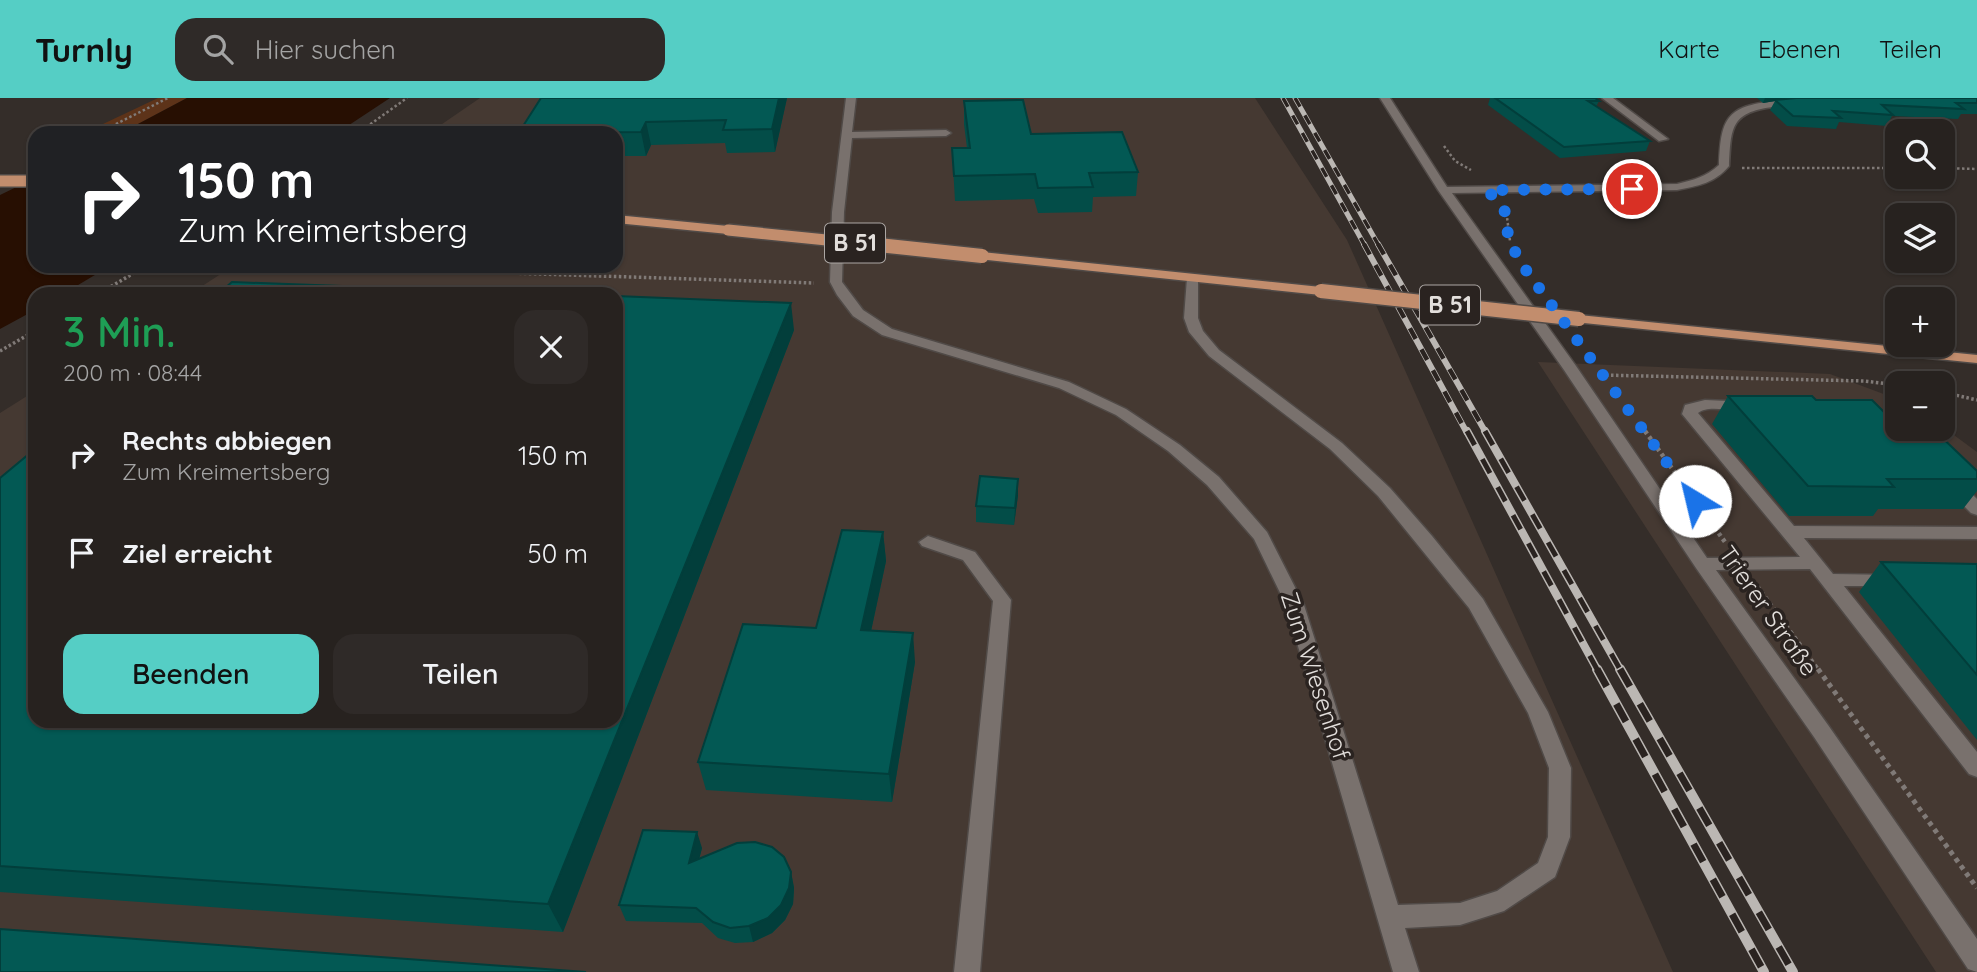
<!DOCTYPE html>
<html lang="de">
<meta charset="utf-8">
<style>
body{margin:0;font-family:Quicksand,sans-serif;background:#2f2a28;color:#f1f3f6;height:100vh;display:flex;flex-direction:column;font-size:26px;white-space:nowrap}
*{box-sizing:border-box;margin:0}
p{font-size:23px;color:#a4a4a4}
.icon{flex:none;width:38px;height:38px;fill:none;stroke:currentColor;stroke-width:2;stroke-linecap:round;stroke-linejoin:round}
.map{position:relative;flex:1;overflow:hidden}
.sheet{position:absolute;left:28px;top:189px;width:595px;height:441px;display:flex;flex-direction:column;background:#27221f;border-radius:21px;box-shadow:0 2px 5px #0004,0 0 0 2px #433f3d}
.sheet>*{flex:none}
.banner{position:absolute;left:28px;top:28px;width:595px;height:147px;border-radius:21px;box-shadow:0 2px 5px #0004,0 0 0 2px #433f3d;background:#202124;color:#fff;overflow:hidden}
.tools{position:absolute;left:1885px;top:21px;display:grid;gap:14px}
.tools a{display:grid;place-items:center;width:70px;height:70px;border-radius:14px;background:#27221f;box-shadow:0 2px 5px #0004,0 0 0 2px #433f3d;font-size:35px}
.pin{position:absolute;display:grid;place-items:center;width:60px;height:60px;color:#fff;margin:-30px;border:4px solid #fff;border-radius:50%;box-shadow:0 2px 7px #0007}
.me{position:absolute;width:77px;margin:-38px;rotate:324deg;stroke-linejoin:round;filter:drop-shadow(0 0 5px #0008)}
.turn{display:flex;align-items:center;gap:24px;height:147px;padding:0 35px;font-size:32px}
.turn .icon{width:91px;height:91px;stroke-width:2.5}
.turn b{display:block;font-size:49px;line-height:60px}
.round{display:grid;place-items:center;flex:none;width:74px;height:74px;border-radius:21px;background:#2f2a28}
.head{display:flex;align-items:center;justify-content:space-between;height:119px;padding:0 35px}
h1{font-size:42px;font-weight:600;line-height:52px;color:#1e9e55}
.button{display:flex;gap:14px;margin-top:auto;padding:14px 35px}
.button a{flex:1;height:80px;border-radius:21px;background:#55cec5;color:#111;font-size:28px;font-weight:600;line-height:80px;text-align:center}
.button a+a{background:#2f2a28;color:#f1f3f6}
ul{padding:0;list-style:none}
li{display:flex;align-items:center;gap:21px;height:98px;padding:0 35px}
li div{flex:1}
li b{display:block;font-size:26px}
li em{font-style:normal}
header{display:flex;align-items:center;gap:42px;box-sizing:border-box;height:98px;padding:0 35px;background:#55cec5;color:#111}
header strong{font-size:33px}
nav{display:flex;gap:38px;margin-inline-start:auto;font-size:24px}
.search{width:490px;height:63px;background:#2f2a28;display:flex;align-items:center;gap:18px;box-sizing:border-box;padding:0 24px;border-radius:21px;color:#a4a4a4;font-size:26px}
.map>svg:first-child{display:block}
.built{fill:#453932}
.green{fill:#5d3319}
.water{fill:#270f02}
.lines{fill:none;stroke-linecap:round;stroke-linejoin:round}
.minor-casing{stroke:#504a47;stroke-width:3}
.major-casing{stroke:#504a47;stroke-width:3}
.path-far3{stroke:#807a77;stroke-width:2.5;stroke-dasharray:2.5 2.5;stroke-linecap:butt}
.path-far2{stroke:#807a77;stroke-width:3.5;stroke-dasharray:2.5 2.5;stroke-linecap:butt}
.path-far1{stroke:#807a77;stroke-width:4.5;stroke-dasharray:3.5 3.5;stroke-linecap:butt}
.path{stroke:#807a77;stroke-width:5;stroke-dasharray:4.5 4.5;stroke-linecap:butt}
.minor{fill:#79716d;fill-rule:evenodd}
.major{fill:#c28d6d;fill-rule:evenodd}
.rail-far3-casing{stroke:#bbb7b3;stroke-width:5}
.rail-far2-casing{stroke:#bbb7b3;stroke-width:6}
.rail-far1-casing{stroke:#bbb7b3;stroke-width:8}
.rail-casing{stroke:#bbb7b3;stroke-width:10}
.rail-far3{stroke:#2a2320;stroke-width:3.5;stroke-dasharray:10;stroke-linecap:butt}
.rail-far2{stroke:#2a2320;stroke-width:4.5;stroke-dasharray:12;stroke-linecap:butt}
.rail-far1{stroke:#2a2320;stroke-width:5;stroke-dasharray:16;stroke-linecap:butt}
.rail{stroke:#2a2320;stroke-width:7;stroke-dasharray:20;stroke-linecap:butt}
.major-bridge-far1-casing{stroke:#504a47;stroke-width:14;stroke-linecap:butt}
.major-bridge-casing{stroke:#504a47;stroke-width:17;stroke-linecap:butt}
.major-bridge-far1{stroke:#c28d6d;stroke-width:11}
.major-bridge{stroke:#c28d6d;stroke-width:14}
.wall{fill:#034d48}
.shaded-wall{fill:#023e3b}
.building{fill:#035954;stroke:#023e3b;stroke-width:2}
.route{stroke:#1a73e8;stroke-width:12;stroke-dasharray:0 21.6}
.labels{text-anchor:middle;stroke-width:7;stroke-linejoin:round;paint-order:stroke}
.shield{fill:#2a2320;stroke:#aca7a4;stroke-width:2}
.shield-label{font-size:23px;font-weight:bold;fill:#e3dfdc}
.street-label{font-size:24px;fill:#e3dfdc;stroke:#2a2320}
</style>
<header>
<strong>Turnly</strong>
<div class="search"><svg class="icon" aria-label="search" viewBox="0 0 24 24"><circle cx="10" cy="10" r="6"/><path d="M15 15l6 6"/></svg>Hier suchen</div>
<nav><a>Karte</a><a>Ebenen</a><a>Teilen</a></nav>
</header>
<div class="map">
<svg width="1977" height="874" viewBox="0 0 1977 874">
<rect width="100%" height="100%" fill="#342d29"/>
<path class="built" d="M480,0H1255L1347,142L1673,874H0V315L35,293V623H616V196H190L233,168H616V35H429Z
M1538,264L1830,276L1897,301V331H1942L1943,329L1977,354V874H1936Z"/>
<path class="green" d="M158,0H187L121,35H84Z"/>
<path class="water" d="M187,0H390L337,35H121Z
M35,80V168H110L63,196H35V212L0,231V97Z"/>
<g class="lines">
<defs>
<path id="minor" d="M846,0H856L852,34L946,32L951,35L946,38L852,40L844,114L842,184L863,212L892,231L1069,284L1126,311L1180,347L1219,379L1267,434L1304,507L1398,807L1460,805L1497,793L1538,765L1548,739L1549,670L1528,615L1469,510L1378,398L1330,351L1209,258L1189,234L1184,220L1187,180L1188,177H1198V220L1203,233L1219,252L1342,345L1390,390L1432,438L1483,501L1548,614L1571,670L1570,739L1555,779L1504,813L1460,827L1405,830L1419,874H1393L1286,507L1254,441L1207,387L1168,353L1116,317L1059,290L882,237L853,218L837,197L830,184L832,114Z
M1380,0H1390L1447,89L1677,86C1693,82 1706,79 1719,67C1721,22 1725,8 1775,3C1783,2 1794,0 1801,4C1793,9 1783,8 1773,9C1730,14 1731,31 1729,68C1715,85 1698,88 1677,92L1452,95L1576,268L1707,460L1800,459L1682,316L1685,307L1705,302L1751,304L1754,307C1740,319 1711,304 1698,315L1794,428L1977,429V441L1804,440L1833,476L1897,477L1900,482L1897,487L1891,488H1844L1977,654V679L1969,676L1810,471L1716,472L1828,627L1977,841V874L1968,871L1814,639L1696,470L1564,272L1438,92Z
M1602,0H1613L1668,41L1659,43Z
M1953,382L1959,383L1977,401V417L1971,415L1947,391L1945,387Z
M928,438L975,454L1011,502L980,874H954L993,503L963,462L922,448L919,444Z"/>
<path id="major" d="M616,117L728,128L734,132L728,136L616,125Z
M982,154L1321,189L1328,193L1321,197L978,161L976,158Z
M1579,217L1977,257V265L1574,224L1572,221Z"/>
</defs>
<use href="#minor" class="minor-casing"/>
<use href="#major" class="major-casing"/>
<path class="path-far3" d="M98,35L168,0
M358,35L407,0
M1444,48L1455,63L1471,72
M1742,70H1897
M1942,70L1977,71
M1503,111L1507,119L1510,143"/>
<path class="path-far2" d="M294,168L814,185
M98,196L146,168
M0,253L35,233
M1601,277L1864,283L1897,287
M1942,294L1977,302
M1642,330L1646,335"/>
<path class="path-far1" d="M1645,333L1725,444
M1757,488L1819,573"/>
<path class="path" d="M1818,571L1977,790"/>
<use href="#minor" class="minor"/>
<use href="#major" class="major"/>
<defs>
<path id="rail-far3" d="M1283,0L1365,148
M1295,0L1379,148"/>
<path id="rail-far2" d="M1364,146L1467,335
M1378,146L1486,335"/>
<path id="rail-far1" d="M1467,333L1598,573
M1485,333L1621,573"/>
<path id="rail" d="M1597,571L1764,874
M1620,571L1793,874"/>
</defs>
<use href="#rail-far3" class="rail-far3-casing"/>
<use href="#rail-far2" class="rail-far2-casing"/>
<use href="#rail-far1" class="rail-far1-casing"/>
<use href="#rail" class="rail-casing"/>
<use href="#rail-far3" class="rail-far3"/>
<use href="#rail-far2" class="rail-far2"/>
<use href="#rail-far1" class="rail-far1"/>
<use href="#rail" class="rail"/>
<defs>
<path id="major-bridge-far1" d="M0,83H35
M728,132L886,148"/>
<path id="major-bridge" d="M869,146L982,158
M1321,193L1579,221"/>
</defs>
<use href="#major-bridge-far1" class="major-bridge-far1-casing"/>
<use href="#major-bridge" class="major-bridge-casing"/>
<use href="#major-bridge-far1" class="major-bridge-far1"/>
<use href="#major-bridge" class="major-bridge"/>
</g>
<path class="wall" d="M541,0H787L775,54L727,55L725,45L651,47L646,58H616V35H524L523,28Z
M1490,0H1595L1599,3L1596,9L1650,43L1646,53L1560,60L1488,7Z
M1757,0H1977V16H1961L1958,21L1892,18L1887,28L1839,24L1836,31L1787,28L1770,12L1775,3L1763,5Z
M964,3L1031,36L1138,74L1136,98L1093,99L1092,114L1038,115L1034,101L955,103L952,50H967L964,26Z
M794,232L563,834L0,794V380Z
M1728,298L1816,302L1887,317L1977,373V393L1963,411H1878L1873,418H1789L1712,326Z
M1018,397L1014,427L976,424V408Z
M883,434L886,463L871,533L915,564L892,704L706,692L698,664L816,530Z
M1881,464L1977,466V642L1859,494Z
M702,750L699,761L791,774L794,790L793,806L785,822L772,835L753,844L735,845L718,840L702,825L626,823L619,807Z"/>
<path class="shaded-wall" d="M779,0H787L775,54L772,31Z
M1765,0H1795L1775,2V3L1763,5Z
M646,24L651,47L646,58L641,34Z
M791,205L794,232L563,834L548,806Z
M1018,381V397L1014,427L1015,410Z
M883,434L886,463L865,561L861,532Z
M913,535L915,564L892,704L889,676Z
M697,734L702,750L694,781L689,765Z
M791,774L794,790L793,806L785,822L772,835L753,844L749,828Z"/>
<path class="building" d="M541,0H779L772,31L723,32L726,22L646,24L641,34L537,35L523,28Z
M1495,0H1595L1599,3H1588L1650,43L1564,49Z
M1796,0H1977V5H1956L1964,11L1882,7L1893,17L1833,13L1841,20L1793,18L1775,2Z
M1023,2L1031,36L1122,34L1138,74L1089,75L1093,89L1038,90L1035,76L954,78L952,50H970L964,3Z
M232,184L560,196H218Z
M616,198L791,205L548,806L0,768V380L35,351V623H616Z
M1728,298H1812L1816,302H1872L1887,317H1897V331H1933L1977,373V381H1887L1894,389L1808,388Z
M980,378L1018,381L1015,410L976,408Z
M842,432L883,434L861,532L913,535L889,676L698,664L743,526L816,530Z
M1881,464L1977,466V577Z
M643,732L697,734L689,765L737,745L755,744L772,749L784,759L791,774L789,790L781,807L768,820L749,828L730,830L713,824L696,810L619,807Z
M0,831L586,874H0Z"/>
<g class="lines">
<path class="route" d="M1632,91L1487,92L1503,109L1507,119L1508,141L1523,168L1695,403"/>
</g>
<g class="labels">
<g class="shield">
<rect x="825" y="125.5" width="60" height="39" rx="5"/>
<rect x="1420" y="187.5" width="60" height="39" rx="5"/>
</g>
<g class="shield-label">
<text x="855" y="153">B 51</text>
<text x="1450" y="215">B 51</text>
</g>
<g class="street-label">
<text transform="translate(1768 513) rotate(55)" y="8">Trierer Straße</text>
<text transform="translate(1315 578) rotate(72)" y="8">Zum Wiesenhof</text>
</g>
</g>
</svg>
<div class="tools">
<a><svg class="icon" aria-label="search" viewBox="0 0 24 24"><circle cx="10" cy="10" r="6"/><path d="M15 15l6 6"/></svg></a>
<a><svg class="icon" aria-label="layers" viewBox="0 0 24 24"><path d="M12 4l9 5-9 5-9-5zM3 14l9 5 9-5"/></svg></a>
<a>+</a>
<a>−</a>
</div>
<div class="pin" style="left:1632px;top:91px;background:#d93025"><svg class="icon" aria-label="arrive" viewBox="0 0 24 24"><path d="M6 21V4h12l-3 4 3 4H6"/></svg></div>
<svg class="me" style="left:1695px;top:403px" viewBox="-20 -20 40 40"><circle r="19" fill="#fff"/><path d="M0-13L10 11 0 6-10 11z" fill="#1a73e8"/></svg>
<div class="banner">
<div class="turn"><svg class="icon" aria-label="right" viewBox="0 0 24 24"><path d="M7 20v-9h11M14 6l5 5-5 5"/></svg><div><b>150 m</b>Zum Kreimertsberg</div></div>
</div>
<section class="sheet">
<div class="head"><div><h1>3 Min.</h1><p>200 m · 08:44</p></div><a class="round"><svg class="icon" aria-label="close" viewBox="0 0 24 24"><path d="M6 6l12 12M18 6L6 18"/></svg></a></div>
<ul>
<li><svg class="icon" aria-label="right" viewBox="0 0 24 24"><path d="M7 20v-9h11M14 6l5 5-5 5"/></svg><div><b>Rechts abbiegen</b><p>Zum Kreimertsberg</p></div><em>150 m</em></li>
<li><svg class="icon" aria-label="arrive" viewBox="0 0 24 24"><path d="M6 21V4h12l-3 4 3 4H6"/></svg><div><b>Ziel erreicht</b></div><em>50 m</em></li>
</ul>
<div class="button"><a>Beenden</a><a>Teilen</a></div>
</section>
</div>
